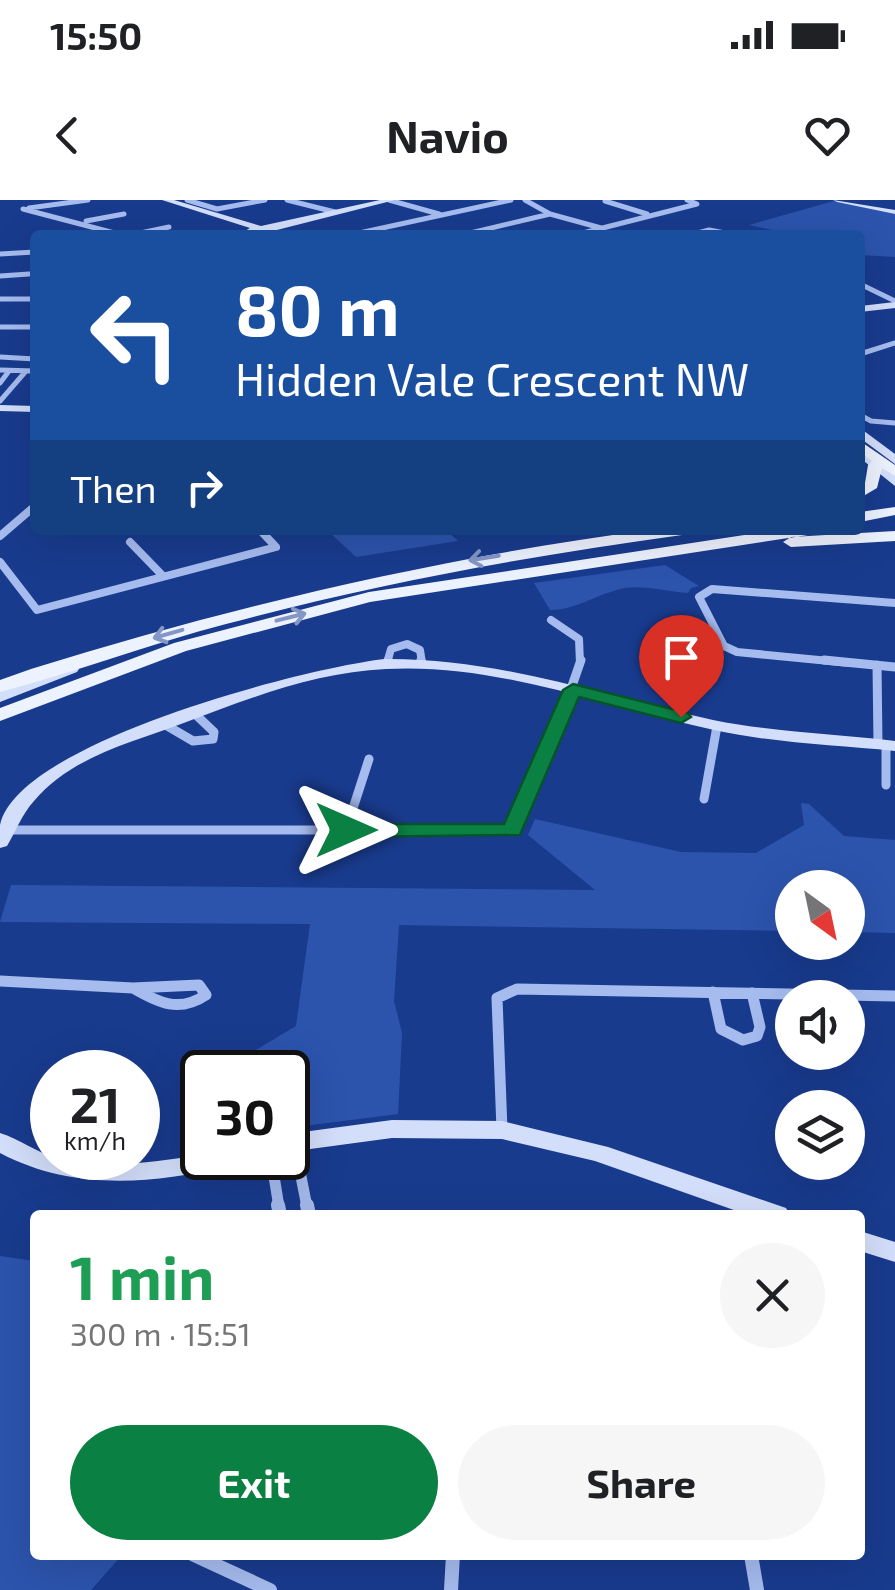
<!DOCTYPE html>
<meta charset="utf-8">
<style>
body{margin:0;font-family:"Exo 2",sans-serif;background:#f6f6f6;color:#202124;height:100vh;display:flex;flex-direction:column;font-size:38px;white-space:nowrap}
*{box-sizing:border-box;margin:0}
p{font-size:32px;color:#757577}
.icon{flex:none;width:55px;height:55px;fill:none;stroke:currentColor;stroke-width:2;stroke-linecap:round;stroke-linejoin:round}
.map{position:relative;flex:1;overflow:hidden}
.details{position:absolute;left:30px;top:1010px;width:835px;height:350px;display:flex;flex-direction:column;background:#fff;border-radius:10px;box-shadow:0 10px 40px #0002}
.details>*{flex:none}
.hud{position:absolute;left:30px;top:30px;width:835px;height:305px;border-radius:10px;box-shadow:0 10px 40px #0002;background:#1a4fa0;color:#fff;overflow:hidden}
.needle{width:65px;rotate:147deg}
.controls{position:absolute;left:775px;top:670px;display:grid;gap:20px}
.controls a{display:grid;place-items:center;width:90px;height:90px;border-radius:50%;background:#fff;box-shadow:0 10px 40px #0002;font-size:50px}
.speed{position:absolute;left:30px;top:850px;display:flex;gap:20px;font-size:50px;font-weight:700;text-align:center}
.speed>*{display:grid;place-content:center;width:130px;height:130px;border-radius:50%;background:#fff;box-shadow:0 10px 40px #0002;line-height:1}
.speed small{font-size:25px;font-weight:400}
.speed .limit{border:5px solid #111;border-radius:15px;background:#fff;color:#111}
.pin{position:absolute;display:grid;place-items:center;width:85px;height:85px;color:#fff;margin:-102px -42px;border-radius:50% 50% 50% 0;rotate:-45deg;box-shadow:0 0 10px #0007}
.pin .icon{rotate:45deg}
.me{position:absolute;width:110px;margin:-55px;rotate:90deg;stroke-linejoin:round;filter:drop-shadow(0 0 8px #0008)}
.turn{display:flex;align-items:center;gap:35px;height:210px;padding:0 40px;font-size:45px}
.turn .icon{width:130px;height:130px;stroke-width:2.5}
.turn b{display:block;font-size:70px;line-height:85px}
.then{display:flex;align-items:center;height:95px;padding:0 40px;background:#0003;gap:20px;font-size:38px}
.round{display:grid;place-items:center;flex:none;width:105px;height:105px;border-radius:52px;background:#f6f6f6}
.head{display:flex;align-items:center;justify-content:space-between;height:170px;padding:0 40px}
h1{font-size:60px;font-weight:700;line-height:75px;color:#1e9e55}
.action{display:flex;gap:20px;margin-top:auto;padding:20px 40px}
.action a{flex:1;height:115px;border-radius:60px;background:#0b8043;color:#fff;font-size:40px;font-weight:700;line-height:115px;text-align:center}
.action a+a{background:#f6f6f6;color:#202124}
.status{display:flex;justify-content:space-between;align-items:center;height:70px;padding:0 50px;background:#fff;direction:ltr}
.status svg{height:28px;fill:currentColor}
header{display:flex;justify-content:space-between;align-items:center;height:130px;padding:0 40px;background:#fff;font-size:45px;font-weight:700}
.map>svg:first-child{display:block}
.green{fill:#2c54ad}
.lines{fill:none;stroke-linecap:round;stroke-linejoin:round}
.street-far4{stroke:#a6bcef;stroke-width:5}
.street-far3{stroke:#a6bcef;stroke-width:8}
.street-far2{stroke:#a6bcef;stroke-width:9}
.street-far1{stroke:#a6bcef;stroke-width:11}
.street{stroke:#a6bcef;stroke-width:14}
.secondary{fill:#d3defa;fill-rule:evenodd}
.primary{fill:#edf2ff;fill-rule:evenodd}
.oneway{stroke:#8396c6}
.route{fill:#0b8043;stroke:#07532c;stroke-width:2.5}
</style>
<div class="status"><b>15:50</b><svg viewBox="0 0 49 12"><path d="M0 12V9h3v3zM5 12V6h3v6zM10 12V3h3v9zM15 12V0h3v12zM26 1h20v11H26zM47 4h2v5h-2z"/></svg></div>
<header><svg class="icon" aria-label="back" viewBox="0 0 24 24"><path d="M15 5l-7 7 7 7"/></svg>Navio<svg class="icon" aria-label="heart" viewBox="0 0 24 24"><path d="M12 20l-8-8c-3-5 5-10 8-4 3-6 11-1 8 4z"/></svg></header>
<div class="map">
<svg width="895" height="1390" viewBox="0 0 895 1390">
<rect width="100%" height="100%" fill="#193b8e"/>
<path class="green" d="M834,1L895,14V57L860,55V35H796L749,25Z
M327,330H446L458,341L356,357Z
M665,365L699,386L691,388L688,393C669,392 644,385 625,388C598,393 577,410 550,410L534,383Z
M801,603L809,604L844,636L895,640V733L848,732V688H792V731L399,725L394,801L402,833L398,914L288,928V872H226L224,869L296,826L310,724L0,722L11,685L595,690L528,635L535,619L681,652L756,653L804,625Z
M0,1056L35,1061V1355H122L91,1390H0Z"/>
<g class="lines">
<path class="street-far4" d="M187,0L217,9L265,0
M287,0L335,12
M389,0L439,14
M525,0L550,14L601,28
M605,1L647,14
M29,8L88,0
M23,9L122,35
M86,21L124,14
M131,35L169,27
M350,35L511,0
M462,35L550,14
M575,35L697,4L687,0
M690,35L709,30L736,35
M0,54L35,52
M0,76L29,74
M860,84L895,101
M0,99H35
M0,127H35
M860,154L895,143
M0,157L35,159
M0,170L35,171
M0,183L9,171
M0,201L26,171
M860,215L871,221L895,223"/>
<path class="street-far3" d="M0,336L35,306
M130,342L162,375
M0,362L37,410L276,347L260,330
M551,420L579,439L580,463
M387,463L391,449L407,444L420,450L422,463
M850,463L737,452L724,446L699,397L712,389L895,403"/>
<path class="street-far2" d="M421,460L422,464
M824,460L895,467
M387,464L388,460
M877,465L878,544
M164,524L193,541L213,539L214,532L194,513
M886,545V585
M704,599L717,526
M0,630H512L555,535L581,460
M346,630L369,559"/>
<path class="street-far1" d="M0,781L133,788
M199,785L206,795C179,813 159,803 133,788Z
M713,792L721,829L743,840L757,836L760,827L752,793
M502,930L497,798L517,789L895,796
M294,941L307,1007
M271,958L279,1007"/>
<path class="street" d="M278,1005L280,1015
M307,1005L309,1015
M194,1355L270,1390
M751,1355L757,1390
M451,1390L453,1355"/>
<path class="secondary" d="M162,0H174L261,26L380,0H395L265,33L245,31L250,28Z
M833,0L895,10V14L837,2Z
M895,102V108L860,112V106Z
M0,205L35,206V212L0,211Z
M860,228L895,254V264L860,238Z
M860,248L895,275V286L860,258Z
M385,459C500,458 603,496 713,520C773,532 835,534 895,541V551C835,545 773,543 714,530C605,507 499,463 386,469C315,472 247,499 181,524C130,543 71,557 34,601C22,614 16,631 7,646L0,648C0,641 0,632 0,625C17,542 309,467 385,459Z
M71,464L79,469L77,472L0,502V491Z
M392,920L502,921L608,947L786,1008L790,1015H748L595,961L502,939L392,938L288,952V934Z
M0,933C19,939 39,953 55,958C102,969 156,963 202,954V958H239L236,964L227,967C150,984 72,991 0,953Z
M860,1031L895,1042V1062L860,1051Z"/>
<path class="primary" d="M860,241L895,265V276L882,268L877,288L860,298V287L865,283L868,265L872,261L860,252Z
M895,307V315L860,322V312Z
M648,330H690L682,335C528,356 376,384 226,424C150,444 76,472 0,492V480L31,469C233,406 439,358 648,330Z
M778,330H816L808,335L370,402L186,451L0,521V508L174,443L369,392Z
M895,331V341L791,347L783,342L791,337Z"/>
</g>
<defs><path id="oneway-shaft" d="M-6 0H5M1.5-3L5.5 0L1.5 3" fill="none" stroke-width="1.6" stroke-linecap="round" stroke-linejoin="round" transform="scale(2.5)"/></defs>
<g class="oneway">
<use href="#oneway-shaft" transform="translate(484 358) rotate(171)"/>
<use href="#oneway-shaft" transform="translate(291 417) rotate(-14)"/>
<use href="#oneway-shaft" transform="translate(168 434) rotate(164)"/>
</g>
<path class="route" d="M573,484L688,513L691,517L681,523L579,497L520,635L346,637L335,630L346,624H504L563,490Z"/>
</svg>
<div class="controls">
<a><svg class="needle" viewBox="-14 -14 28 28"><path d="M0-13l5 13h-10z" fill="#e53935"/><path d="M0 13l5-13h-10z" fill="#757577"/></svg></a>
<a><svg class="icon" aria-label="sound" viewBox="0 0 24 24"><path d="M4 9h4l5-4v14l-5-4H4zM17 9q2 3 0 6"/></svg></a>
<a><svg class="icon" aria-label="layers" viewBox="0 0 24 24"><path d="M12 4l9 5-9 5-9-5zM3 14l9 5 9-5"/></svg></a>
</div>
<div class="speed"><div>21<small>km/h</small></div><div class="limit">30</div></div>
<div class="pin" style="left:681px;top:517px;background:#d93025"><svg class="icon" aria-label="arrive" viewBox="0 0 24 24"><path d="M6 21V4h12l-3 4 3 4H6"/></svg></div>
<svg class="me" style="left:346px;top:630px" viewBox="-20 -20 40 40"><path d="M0-17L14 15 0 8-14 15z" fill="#0b8043" stroke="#fff" stroke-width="4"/></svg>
<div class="hud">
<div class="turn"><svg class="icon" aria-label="left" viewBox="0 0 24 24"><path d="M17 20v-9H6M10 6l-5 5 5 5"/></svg><div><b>80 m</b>Hidden Vale Crescent NW</div></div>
<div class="then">Then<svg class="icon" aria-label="right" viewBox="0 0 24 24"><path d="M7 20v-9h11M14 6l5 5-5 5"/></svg></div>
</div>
<section class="details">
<div class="head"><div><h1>1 min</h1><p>300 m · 15:51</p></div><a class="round"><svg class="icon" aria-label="close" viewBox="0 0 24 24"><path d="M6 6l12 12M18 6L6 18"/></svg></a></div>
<div class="action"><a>Exit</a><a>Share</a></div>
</section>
</div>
